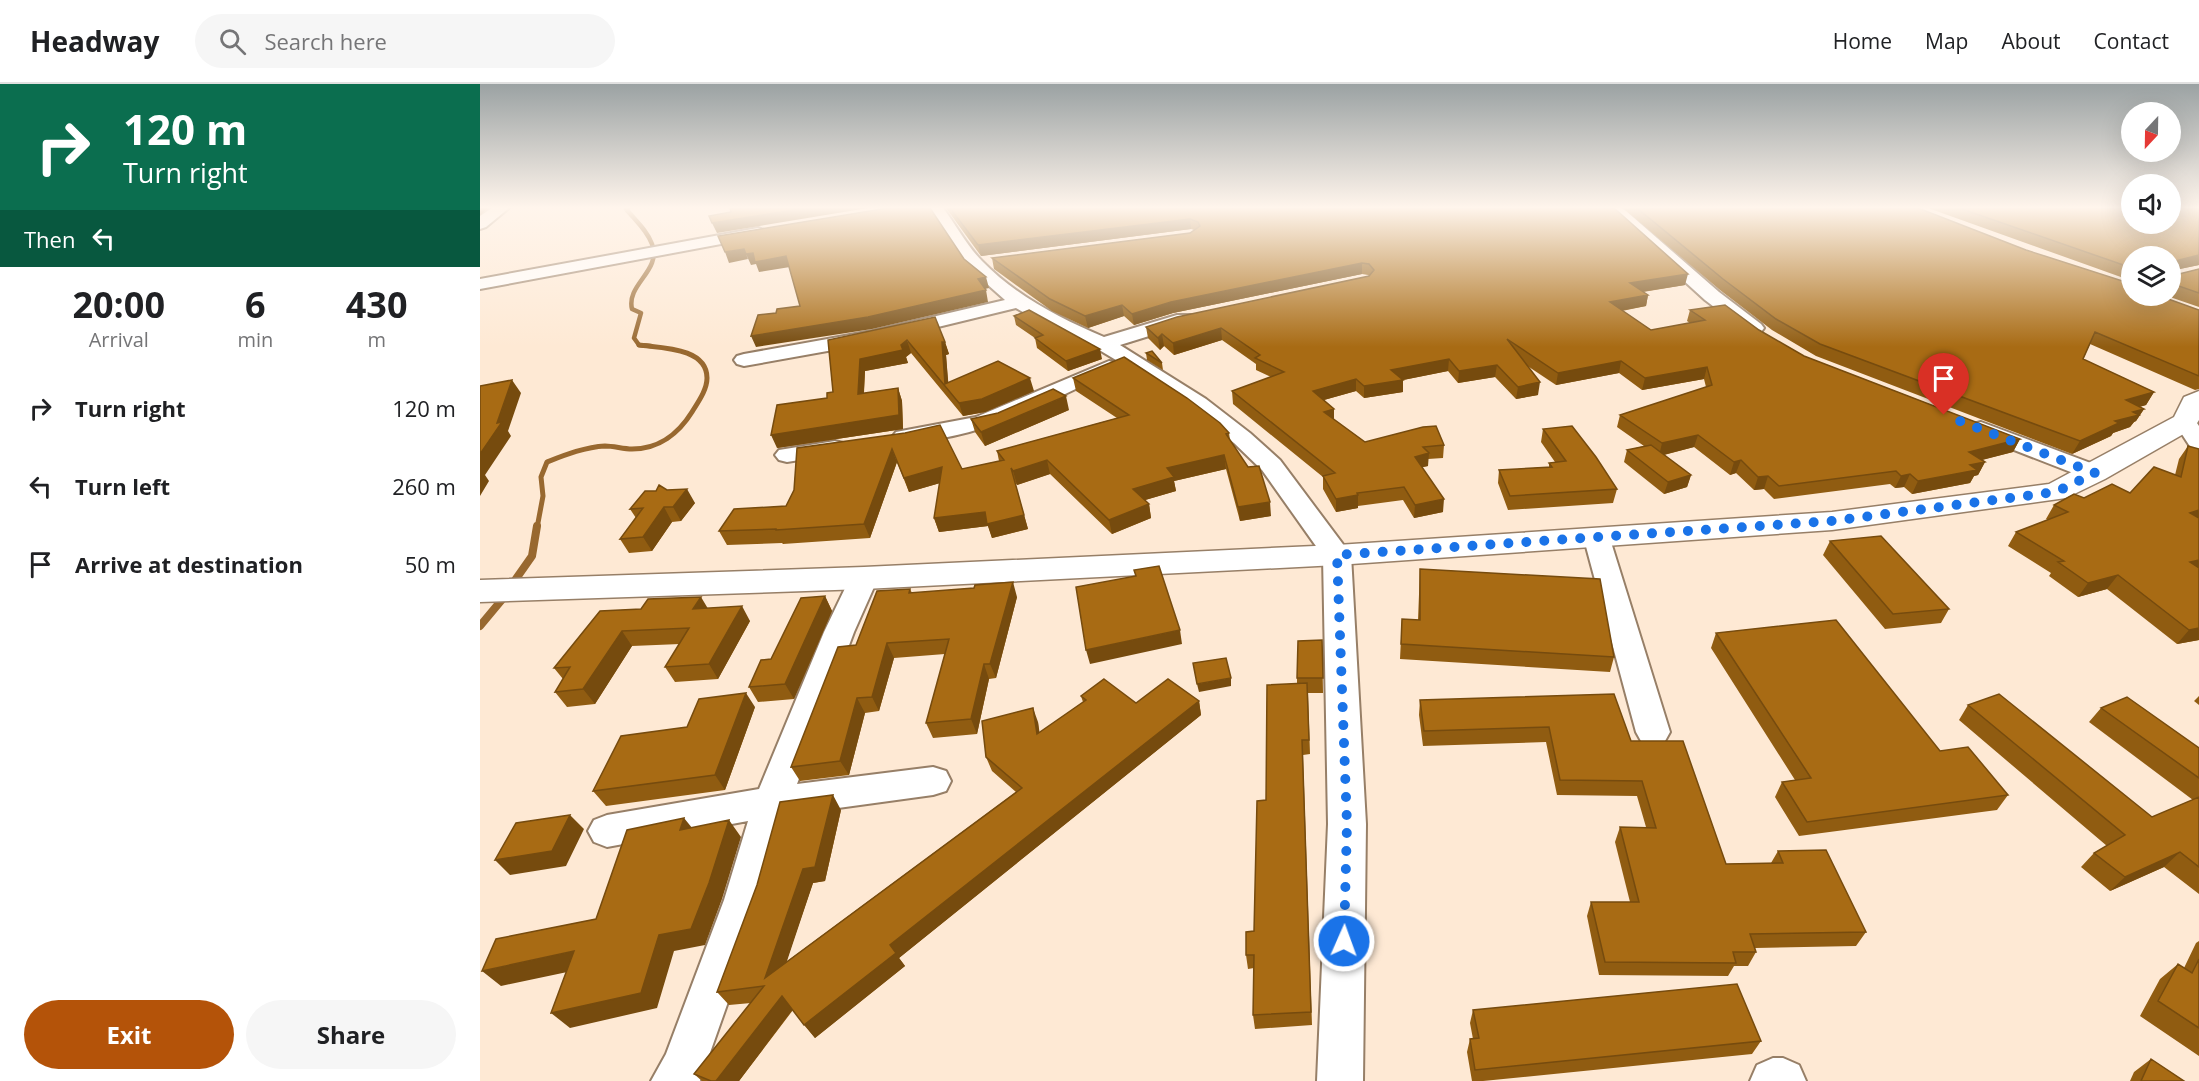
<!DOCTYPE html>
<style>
body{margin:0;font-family:"Open Sans",sans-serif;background:#f6f6f6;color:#202124;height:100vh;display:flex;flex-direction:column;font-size:22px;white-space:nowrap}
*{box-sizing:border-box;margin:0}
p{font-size:20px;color:#757577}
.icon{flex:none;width:33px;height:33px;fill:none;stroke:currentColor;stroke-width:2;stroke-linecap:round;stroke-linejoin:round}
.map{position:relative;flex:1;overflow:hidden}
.details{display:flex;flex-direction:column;background:#fff;width:480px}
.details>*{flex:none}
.banner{background:#0b6e4f;color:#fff;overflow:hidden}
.needle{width:39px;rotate:202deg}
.buttons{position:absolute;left:1641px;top:18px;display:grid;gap:12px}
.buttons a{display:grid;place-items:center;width:60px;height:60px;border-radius:50%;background:#fff;box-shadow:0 6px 24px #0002;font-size:30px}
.pin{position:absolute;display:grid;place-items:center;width:51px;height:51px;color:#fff;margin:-62px -26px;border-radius:50% 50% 50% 0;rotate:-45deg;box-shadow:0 0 6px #0007}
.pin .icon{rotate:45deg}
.me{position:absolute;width:66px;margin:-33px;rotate:2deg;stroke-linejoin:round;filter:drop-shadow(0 0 4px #0008)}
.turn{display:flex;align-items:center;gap:21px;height:126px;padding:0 24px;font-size:27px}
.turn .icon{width:78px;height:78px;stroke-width:2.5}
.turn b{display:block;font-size:42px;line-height:51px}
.then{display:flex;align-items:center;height:57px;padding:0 24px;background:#0003;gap:12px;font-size:22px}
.eta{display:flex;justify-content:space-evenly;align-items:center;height:102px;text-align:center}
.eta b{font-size:36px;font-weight:700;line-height:42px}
.cta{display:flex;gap:12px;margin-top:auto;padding:12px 24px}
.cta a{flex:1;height:69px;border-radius:36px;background:#b45309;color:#fff;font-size:24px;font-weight:700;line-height:69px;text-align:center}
.cta a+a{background:#f6f6f6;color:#202124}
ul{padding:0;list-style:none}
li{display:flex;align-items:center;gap:18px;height:78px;padding:0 24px}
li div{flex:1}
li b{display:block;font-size:22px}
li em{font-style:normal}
header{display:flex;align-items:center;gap:36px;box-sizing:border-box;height:84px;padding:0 30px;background:#fff;border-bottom:2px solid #e0e0e0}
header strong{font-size:28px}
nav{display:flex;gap:33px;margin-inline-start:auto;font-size:21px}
.search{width:420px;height:54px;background:#f6f6f6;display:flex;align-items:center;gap:15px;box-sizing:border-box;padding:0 21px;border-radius:33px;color:#757577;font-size:22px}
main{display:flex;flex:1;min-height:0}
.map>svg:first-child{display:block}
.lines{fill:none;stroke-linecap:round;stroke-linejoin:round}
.stream-far2{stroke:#98682f;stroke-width:4.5}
.stream-far1{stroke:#98682f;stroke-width:5}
.stream{stroke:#98682f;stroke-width:8}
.street-casing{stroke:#977f67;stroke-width:4}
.secondary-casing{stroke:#977f67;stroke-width:3}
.street{fill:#fff;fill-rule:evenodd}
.secondary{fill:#fff;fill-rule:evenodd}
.wall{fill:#905c11}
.shaded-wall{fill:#764b0e}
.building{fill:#a86b14;stroke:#764b0e;stroke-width:1.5}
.route{stroke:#1a73e8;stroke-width:10;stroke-dasharray:0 18}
</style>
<header>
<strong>Headway</strong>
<div class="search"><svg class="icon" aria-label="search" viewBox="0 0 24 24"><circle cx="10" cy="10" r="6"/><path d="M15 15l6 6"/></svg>Search here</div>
<nav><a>Home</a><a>Map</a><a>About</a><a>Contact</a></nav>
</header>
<main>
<section class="details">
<div class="banner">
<div class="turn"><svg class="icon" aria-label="right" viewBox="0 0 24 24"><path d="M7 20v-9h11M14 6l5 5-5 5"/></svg><div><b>120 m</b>Turn right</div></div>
<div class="then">Then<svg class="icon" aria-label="left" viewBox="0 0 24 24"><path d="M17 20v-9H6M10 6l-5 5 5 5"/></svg></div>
</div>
<div class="eta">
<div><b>20:00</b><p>Arrival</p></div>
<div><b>6</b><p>min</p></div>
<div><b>430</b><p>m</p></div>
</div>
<ul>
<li><svg class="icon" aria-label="right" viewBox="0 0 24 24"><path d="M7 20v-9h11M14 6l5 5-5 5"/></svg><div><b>Turn right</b></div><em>120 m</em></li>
<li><svg class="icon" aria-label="left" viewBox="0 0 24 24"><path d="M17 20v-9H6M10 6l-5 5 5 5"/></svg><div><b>Turn left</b></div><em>260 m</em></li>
<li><svg class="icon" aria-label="arrive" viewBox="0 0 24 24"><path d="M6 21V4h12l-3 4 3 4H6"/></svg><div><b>Arrive at destination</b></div><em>50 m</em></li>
</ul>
<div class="cta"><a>Exit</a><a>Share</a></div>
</section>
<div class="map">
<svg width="1719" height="997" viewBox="0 0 1719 997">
<rect width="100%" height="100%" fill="#fee9d4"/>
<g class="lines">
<path class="stream-far2" d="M148,124L146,125C155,136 167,146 172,160C182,187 146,200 152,225L161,229L154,254L159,261L171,262"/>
<path class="stream-far1" d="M57,444L63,412L61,393L67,378C85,371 105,363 125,362C134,362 143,365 152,365C179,365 199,349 212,328C218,318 227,306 227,294C227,263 180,264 159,261"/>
<path class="stream" d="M31,502L52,472L57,442
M0,542L25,512"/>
<defs>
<path id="street" d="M12,124H29L6,143L0,145V132Z
M449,124H463C476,141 487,162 502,177C536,212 579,234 624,253L697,231H711L714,235L711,239L640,261L726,315L770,349L800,376L871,471L886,740L883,997H837L848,740L843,472L782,386L754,359L710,325L656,288L616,264L572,245L536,224L392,259L264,282L257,280L254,276L257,272L264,270L392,247L525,216L489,184Z
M1124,124H1141L1146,127L1239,208L1281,240L1284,244L1281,248H1267L1225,216Z
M278,144L284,146L286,149L284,152L0,205V195Z
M629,277L636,279L639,283L636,287C576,312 522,345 457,355C443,358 429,361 416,358L412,353L416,348L496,333Z
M1705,331L1713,333L1719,342V366L1711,364L1694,338L1697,333Z
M1501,338L1624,384L1627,389L1624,394L1615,396L1606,394L1493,350L1489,345L1493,340Z
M355,357L363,359L367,364L363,369L307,378L299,376L295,371L299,366Z
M1117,447L1127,449L1130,455L1190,648L1185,657L1173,661L1161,657L1156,648L1104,455L1107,449Z
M384,485L394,487L398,494L374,548L317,700L453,683L466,687L471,697L466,707L453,711L307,731L284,816L220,997H171L186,970L244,816L268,737L127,763L114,758L108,747L114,736L127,731L279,705L344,548L370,494L374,487Z
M1293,974H1303L1319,981L1326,997H1270L1277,981Z"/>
<path id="secondary" d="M1719,307V336L1714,344L1625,395L1586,414L1352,446L857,481L384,505L0,518V496L384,483L857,461L1352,428L1569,400L1694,333L1704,313Z"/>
</defs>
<use href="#street" class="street-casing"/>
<use href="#secondary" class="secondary-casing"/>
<use href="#street" class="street"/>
<use href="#secondary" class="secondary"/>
</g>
<path class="wall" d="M466,124H1134L1205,201L1163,208L1168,211L1166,222L1142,227L1171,246L1210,239L1207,237L1210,226L1279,246L1324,272L1540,355L1533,368L1501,376L1505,378L1498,391L1494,392L1490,399L1432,410L1424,403L1415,404L1410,400L1294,415L1284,405L1274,406L1256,389L1250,391L1214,363L1184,371L1211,391L1207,403L1184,410L1144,378L1147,366L1164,362L1137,343L1140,331L1226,303L1224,295L1162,306L1139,289L1076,301L1046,281L1058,311L1036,315L1015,293L978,299L968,287L923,296V308L884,314L876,307L844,316L854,325V336L885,358L964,361L963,374L948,375V382L942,383L963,428L934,434L923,416L878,422V424L856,428L843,405V393L753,320L752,307L791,293L776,286V280L742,256L694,271L684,262L680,266L668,254L666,243L889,192L888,191L882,190L693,229L654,241L644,232L608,244L572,227L514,185L512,174L710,149L714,146L711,145L501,172Z
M1143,124H1438L1652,212L1719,226V305L1715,306L1610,260L1603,275L1674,308L1666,321L1659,323L1664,325L1656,337L1654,338L1650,343L1633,349L1631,352L1592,370L1336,272L1292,246L1240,206Z
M1448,124H1652L1719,181L1695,186V191L1719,185V223L1687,212H1690V172H1652V197Z
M534,232L622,275L588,287L557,264L555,254L536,241Z
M348,256L465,258L469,270L466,271L468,299L554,307L505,328L483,332L431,269L426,273L428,279L385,287L384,309L418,304L422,317L423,345L297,364L353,308Z
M666,269L682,279L683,286L667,276Z
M593,294L749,349L750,356L791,432L760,437L746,385L694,397L696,407L665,416L669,420L671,434L632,450L570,390L537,401L535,398L548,445L512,454L508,442L459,448L454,434L460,399L429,408L417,378L390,454L303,460L302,459L247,461L239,447L306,422L314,406L317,364L482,385L519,377L517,367L637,334L596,307Z
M589,326L505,362L495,348L491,335Z
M1063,345L1137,405L1133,419L1028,426L1018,399L1019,386L1069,383V379L1075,378L1061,358Z
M1708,362L1719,556L1697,560L1627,505L1598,513L1569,492L1571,489L1528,462L1536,448L1568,436L1566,435L1574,421L1650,409L1695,391L1699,375Z
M187,406L215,419L201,437L192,438L172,467L149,469L140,455L156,434L150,425Z
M1350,457L1469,525L1461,539L1405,545L1343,471Z
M940,485L1134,573L1130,588L920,575L922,535L938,536Z
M430,505L432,509L537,513L516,594L509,595L497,650L453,654L446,639L465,570L414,574L399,627L385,629L369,691L320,697L311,683L376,561Z
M345,512L352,527L314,615L278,618L269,603Z
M228,525L270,537L238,595L195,598L185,583L200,560L152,562L115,620L87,623L75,608L83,595L74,584L120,527Z
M1236,549L1460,667L1528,711L1517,726L1319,752L1295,713L1302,698L1315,696L1231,564Z
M842,556L843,609H828L830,670L823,671L832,941L775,945L773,931L774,884L768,885L766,871L774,847L786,716L817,600V594Z
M601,612L656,619L719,617L721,631L419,874L425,882L335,954L313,926L259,997H222L214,990L271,919L249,921L237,908L361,726L345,797L333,799L306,878L536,708L512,687L506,673L558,638L559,649L603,618Z
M1719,612V621L1714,617Z
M940,616L1151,657L1246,780L1291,779L1298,767L1386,848L1376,862L1275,864L1276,868L1268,882H1254L1248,892L1119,891L1107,832L1111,818H1150L1135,758L1140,743H1166L1157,712L1077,711L1066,658L943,662L939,631Z
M1488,621L1672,733L1713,716L1609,638L1621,624L1719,664V810L1684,783L1630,807L1601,783L1614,769L1627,762L1479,636Z
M275,623L245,706L126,722L113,707L207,643Z
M1719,857V972L1660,932L1680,895L1698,880L1704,884L1716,859Z
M993,926L1281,957L1272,970L1003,997H992L987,968L990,955H993L990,939Z
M1671,975L1704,997H1650L1654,988Z"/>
<path class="shaded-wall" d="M0,124H8L0,131Z
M326,124H388L237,149L232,139Z
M710,135L711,145L501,172L498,161Z
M264,165L268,175L249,179L245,168Z
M273,169L306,172L310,183L279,188L276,180L271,181L266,170Z
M1719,171V181L1690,187L1695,177Z
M882,179V190L693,229L654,241L652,230L691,218Z
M1208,190L1205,201L1148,210L1150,199Z
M506,193L509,204L501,206L498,195Z
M506,206L508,218L392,245L276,263L271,252Z
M1168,211L1166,222L1128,229L1130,218Z
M642,221L644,232L608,244L605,232Z
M741,244L742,256L694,271L693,259Z
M682,250L684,262L680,266L678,254Z
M427,256L431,269L426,273L428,279L385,287L383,323L378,310L380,275L421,261Z
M462,258H465L469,270L466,271L469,307L465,300Z
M620,265L622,275L588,287L586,277Z
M969,275L968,287L923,296V308L884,314V302L911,286Z
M1141,277L1139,289L1076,301L1078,289Z
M1017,281L1015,293L978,299L979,287Z
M1227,283L1224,295L1162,306L1165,294Z
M550,294L554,307L505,328L483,332L479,319Z
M876,295V307L833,319V307Z
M32,296L41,309L28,347L31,352L5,391L9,397L0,412V370L17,339Z
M1060,298L1058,311L1036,315L1038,303Z
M418,304L422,317L423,345L297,364L291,351Z
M1674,308L1666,321L1639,329L1646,316Z
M586,312L589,326L505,362L501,348Z
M854,325V337L844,328Z
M1664,325L1656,337L1654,338L1650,343L1633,349L1631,352L1592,370L1600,357L1653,328Z
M1218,351L1214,363L1179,372L1182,359Z
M1540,355L1533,368L1483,381L1489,368Z
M412,365L417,378L390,454L384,440Z
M949,369L948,382L934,385L935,373Z
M744,371L746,385L694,397L696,407L655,419L653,405L687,384Z
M567,376L570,390L537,401L533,387Z
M1261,376L1256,389L1250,391L1254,378Z
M1505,378L1498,391L1494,392L1490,399L1432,410L1438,397L1490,381Z
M462,383L467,397L429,408L424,394Z
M1430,390L1424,403L1415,404L1421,392Z
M1211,391L1207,403L1184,410L1188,398Z
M1288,392L1284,405L1274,406L1278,393Z
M207,405L215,419L201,437L193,423Z
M878,411V424L856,428V415Z
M964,415L963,428L934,434L935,421Z
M790,418L791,432L760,437L758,423Z
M669,420L671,434L632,450L629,436Z
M184,423L192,438L172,467L163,453Z
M1719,426V436L1710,429Z
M505,428L544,431L548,445L512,454L508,442L459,448L454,434Z
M1719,476V487L1710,478Z
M1638,491L1627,505L1598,513L1608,499Z
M533,498L537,513L516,594L510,580Z
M345,512L352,527L314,615L305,600Z
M221,513L230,528L213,525Z
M262,522L270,537L238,595L229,580Z
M1719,544V556L1697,560L1709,546Z
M700,546L702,560L610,580L606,566Z
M142,547L152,562L115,620L103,605Z
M407,559L414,574L399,627L392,613Z
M504,580L509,595L497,650L491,635Z
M751,594V602L719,608L717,600Z
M266,609L275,623L245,706L235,691Z
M377,614L385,629L369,691L360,677Z
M719,617L721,631L419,874L425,882L335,954L324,941L410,861Z
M553,624L558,638L562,665L557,650Z
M353,711L361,726L345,797L333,799L297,907L285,894L323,785Z
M90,731L104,745L86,782L30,791L15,776Z
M204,734L217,750L200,746Z
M249,736L261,753L242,815L225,861L194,867L177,924L90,944L71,929Z
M1700,768L1684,783L1630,807L1645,793Z
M94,867L111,883L21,902L2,887Z
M302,912L313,925L259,997H236Z"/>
<path class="building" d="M250,124H326L232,139L229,132L251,128Z
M408,124H450L484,175L506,193L498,195L506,206L388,233L271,252L278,231L296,229L297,225L320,222L306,172L275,178L273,169L266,170L264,165L245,168L238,152Z
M470,124H1134L1208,190L1150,199L1168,211L1130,218L1171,246L1225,236L1210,226L1245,221L1279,246L1324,272L1540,355L1489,368L1505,378L1490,381L1497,386L1438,397L1430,390L1421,392L1416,387L1299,402L1288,392L1278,393L1261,376L1254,378L1218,351L1182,359L1140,331L1232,301L1227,283L1165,294L1141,277L1078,289L1027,255L1060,298L1038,303L1017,281L979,287L969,275L911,286L923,296L884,302L876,295L833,307L854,325L844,328L885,358L943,343L956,342L964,361L943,363L949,369L935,373L964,415L935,421L924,403L877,409L878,411L856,415L843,392L855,389L752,307L804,288L775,274L780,271L741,244L693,259L682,250L678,254L666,243L697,233L889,192L894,186L889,180L882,179L691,218L652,230L642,221L605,232L570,215L512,174L710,149L720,142L718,138L710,135L498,161Z
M1157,124H1438L1546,166L1652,200V212H1680L1719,226V292L1615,248L1603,275L1674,308L1646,316L1664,325L1653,328L1659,331L1635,337L1639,339L1600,357L1340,260L1296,235L1243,195Z
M1479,124H1652V140H1690V124H1719V171L1695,177V191L1719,185V209L1690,199V172H1652V184Z
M549,226L620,265L586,277L555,254L563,251L534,232Z
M455,233L465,258H462L465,300L518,277L550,294L502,315L479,319L427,256L421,261L423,266L380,275L378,310L418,304L419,331L291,351L297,321L347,314V309L353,308L348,256Z
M672,267L682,279L666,269Z
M644,273L707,314L740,339L749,349L746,350L768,383L779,382L790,418L758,423L744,371L687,384L694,393L653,405L669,420L629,436L567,376L533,387L531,384L544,431L507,440L505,428L454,434L462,383L424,394L412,365L384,440L296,446V445L239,447L254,425L306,422L314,406L317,364L425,349L460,341L482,385L524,376L517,367L649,331L593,294Z
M32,296L17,339L22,338L0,370V302Z
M573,305L586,312L501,348L491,335L518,329Z
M1092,342L1116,373L1137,405L1030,412L1019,386L1072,383L1069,379L1086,377L1063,345Z
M1171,361L1211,391L1188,398L1147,366Z
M1708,362L1719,365V426L1710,429L1719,434V476L1710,478L1719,484V544L1709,546L1638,491L1608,499L1578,478L1584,477L1536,448L1588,428L1574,421L1594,410L1604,414L1632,400L1650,409L1674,383L1701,393Z
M179,401L187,406L207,405L193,423H184L163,453L140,455L163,424L150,425L165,407H176Z
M1401,452L1469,525L1413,530L1350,457Z
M679,482L700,546L606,566L596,503L656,492L654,486Z
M940,485L1120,495L1134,573L921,560L922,535L940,536Z
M533,498L510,580H504L491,635L446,639L469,555L407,559L392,613L377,614L360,677L311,683L358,563L376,561L397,507L430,505L429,509L494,504L495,501Z
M345,512L305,600L269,603L281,576L291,575L321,514Z
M221,513L213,525L262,522L229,580L185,583L209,544L142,547L103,605L75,608L90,583L74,584L120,527L161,525L168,515Z
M1356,536L1460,667L1488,663L1528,711L1327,738L1302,698L1331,694L1236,549Z
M842,556L843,594H817L818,557Z
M746,574L751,594L717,600L713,579Z
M624,595L656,619L688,595L719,617L410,861L416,869L324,941L302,912L236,997H231L214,990L284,902L237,908L277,801L300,718L353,711L335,783L323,785L285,894L542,704L506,673L502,637L553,624L557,650L606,616L601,612Z
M827,599L829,656H822L831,928L773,931L774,871H766V848L774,847L777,717L786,716L787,601Z
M266,609L235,691L113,707L141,652L207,643L219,615Z
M1134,610L1151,657H1203L1246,780L1303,779L1298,767L1346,766L1386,848L1270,850L1276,868H1253L1256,879L1125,878L1111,818H1159L1140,743L1176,744L1162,697L1080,696L1069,643L944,647L940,616Z
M1519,610L1672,733L1719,713V783L1700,768L1645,793L1614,769L1645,751L1488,621Z
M1647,613L1719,664V694L1621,624Z
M90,731L72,767L15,776L36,739Z
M204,734L200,746L249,736L229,799L211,845L179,851L161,909L71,929L94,867L2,887L16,855L116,835L147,746Z
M1719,875V944L1678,917L1698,880L1712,889Z
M1257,900L1281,957L995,986L990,955L999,954L993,926Z
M1671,975L1704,997H1661Z"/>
<linearGradient id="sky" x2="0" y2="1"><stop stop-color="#9ba2a3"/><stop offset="0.47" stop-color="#fff5ec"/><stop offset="1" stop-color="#fff5ec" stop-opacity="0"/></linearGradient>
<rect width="1719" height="263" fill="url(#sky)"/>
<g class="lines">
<path class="route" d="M864,857L867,740L857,471L1352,437L1576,408L1615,389L1464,331"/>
</g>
</svg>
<div class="buttons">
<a><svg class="needle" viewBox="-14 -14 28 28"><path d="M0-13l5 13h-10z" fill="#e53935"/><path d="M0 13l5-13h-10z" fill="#757577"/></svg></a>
<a><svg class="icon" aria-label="sound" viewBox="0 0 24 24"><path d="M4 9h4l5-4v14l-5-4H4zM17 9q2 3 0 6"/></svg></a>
<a><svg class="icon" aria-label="layers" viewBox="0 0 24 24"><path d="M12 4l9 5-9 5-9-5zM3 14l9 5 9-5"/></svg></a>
</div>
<div class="pin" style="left:1464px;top:331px;background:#d93025"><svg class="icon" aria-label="arrive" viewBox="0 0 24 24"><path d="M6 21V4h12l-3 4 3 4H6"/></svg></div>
<svg class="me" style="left:864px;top:857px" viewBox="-20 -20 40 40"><circle r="17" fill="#1a73e8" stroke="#fff" stroke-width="3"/><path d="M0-11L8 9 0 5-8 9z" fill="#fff"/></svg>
</div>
</main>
